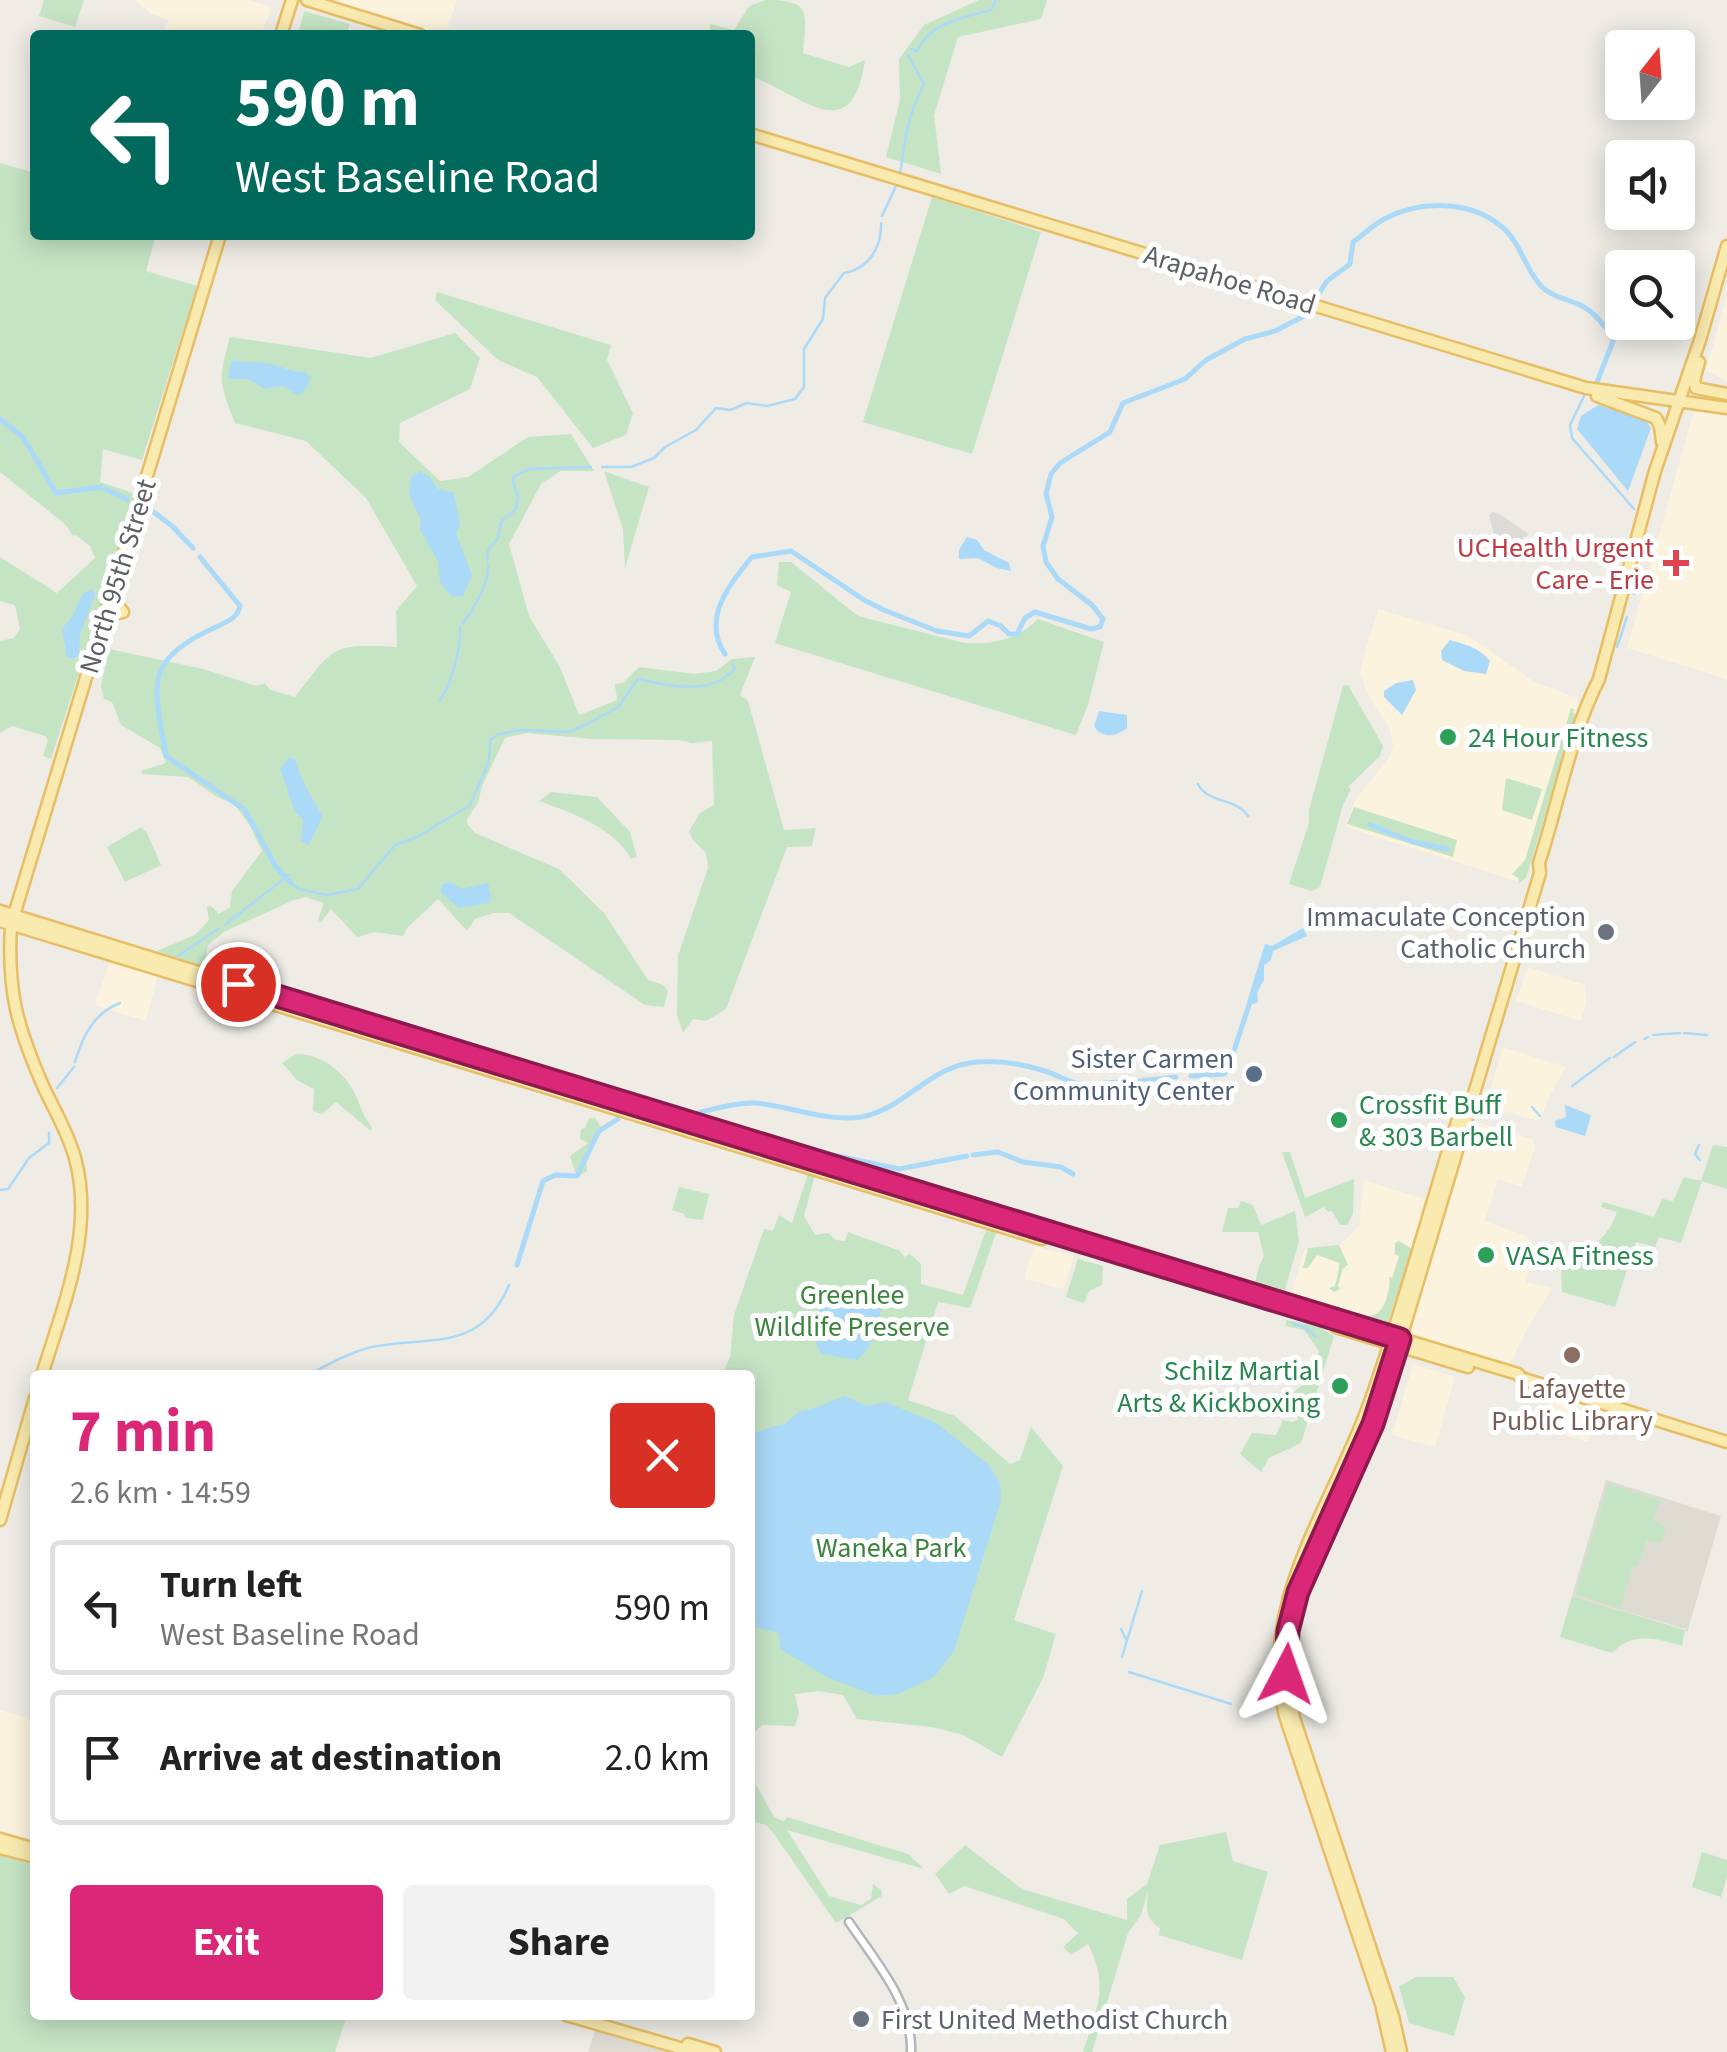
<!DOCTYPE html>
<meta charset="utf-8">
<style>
body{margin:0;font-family:"Source Sans 3",sans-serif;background:#f2f2f2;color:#222;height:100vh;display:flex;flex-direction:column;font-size:38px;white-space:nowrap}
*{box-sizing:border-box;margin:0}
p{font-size:32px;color:#767676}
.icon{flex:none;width:55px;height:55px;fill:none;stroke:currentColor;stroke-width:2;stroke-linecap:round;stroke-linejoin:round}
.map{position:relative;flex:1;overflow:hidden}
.drawer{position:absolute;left:30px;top:1370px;width:725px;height:650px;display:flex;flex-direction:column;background:#fff;border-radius:10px;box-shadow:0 5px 25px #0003}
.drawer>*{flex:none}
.hud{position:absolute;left:30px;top:30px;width:725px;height:210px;border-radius:10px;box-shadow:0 5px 25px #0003;background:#00695c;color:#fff;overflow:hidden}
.needle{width:65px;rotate:17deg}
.controls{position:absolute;left:1605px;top:30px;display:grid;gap:20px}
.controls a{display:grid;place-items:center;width:90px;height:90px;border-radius:10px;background:#fff;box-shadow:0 5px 25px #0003;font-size:50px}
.pin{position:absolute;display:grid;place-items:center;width:85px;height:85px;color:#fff;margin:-42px;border:5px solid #fff;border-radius:50%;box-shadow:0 2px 10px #0007}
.me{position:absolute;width:110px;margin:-55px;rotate:4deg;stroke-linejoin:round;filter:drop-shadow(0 0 8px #0008)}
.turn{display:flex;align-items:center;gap:35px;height:210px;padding:0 40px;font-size:45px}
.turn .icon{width:130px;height:130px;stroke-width:2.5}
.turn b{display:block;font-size:70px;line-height:85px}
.round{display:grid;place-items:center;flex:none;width:105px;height:105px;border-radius:10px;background:#f2f2f2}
.head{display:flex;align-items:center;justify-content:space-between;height:170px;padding:0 40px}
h1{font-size:60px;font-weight:700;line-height:75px;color:#db2777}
.action{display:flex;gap:20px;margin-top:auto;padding:20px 40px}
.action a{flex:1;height:115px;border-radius:10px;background:#db2777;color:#fff;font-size:40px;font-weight:700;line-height:115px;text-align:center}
.action a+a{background:#f2f2f2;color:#222}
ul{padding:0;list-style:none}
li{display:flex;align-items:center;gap:30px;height:135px;margin:0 20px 15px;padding:0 20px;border:5px solid #e0e0e0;border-radius:10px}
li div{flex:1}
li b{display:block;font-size:38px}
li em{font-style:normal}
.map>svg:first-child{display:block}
.commercial{fill:#fbf3dd}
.industrial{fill:#dddbd7}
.education{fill:#dedbd3}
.green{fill:#c5e4c4}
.water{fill:#abd9f8}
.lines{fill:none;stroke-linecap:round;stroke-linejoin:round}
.stream{stroke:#abd9f8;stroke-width:2.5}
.canal{stroke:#abd9f8;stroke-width:5}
.minor-casing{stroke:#b2b5b9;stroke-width:11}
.major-casing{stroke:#e7be65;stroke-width:15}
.minor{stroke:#fff;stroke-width:6}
.major{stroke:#f9eaaf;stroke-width:10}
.route-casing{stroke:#8e194d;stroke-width:25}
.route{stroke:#db2777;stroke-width:18}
.health-dot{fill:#e0444e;stroke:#fff;stroke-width:4}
.leisure-dot{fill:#2e9e5b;stroke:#fff;stroke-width:4}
.worship-dot{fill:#6b7280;stroke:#fff;stroke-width:4}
.service-dot{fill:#5c6f8a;stroke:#fff;stroke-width:4}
.education-dot{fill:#8d6e63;stroke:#fff;stroke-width:4}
.labels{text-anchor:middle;stroke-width:10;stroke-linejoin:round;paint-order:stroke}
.street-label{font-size:28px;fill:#5d6064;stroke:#fff}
.health-label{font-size:28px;fill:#be3a42;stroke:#fff;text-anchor:end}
.leisure-label{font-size:28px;fill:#27864d;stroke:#fff;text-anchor:start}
.worship-label{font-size:28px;fill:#5b616d;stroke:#fff;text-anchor:end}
.service-label{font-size:28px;fill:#4e5e75;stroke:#fff;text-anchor:end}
.park-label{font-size:28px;fill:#3c843d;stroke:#fff}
.education-label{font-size:28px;fill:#785e54;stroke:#fff}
</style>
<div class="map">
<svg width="1727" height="2052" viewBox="0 0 1727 2052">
<rect width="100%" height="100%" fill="#eeece5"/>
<path class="commercial" d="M134,0H249L269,6L270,12L261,35H164L168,20L152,14Z
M325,0H457L448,28L438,34Z
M1727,295V381L1706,370Z
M1699,411L1727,415V679L1627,648L1693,414Z
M1378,609L1469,636L1533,681L1577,698L1578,706L1523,883L1345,827L1356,799L1389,758L1393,746L1390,729L1367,693L1360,670Z
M110,961L158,975L146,1021L95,1005Z
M1528,967L1585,985L1586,1003L1581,1021L1516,1001Z
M1503,1047L1566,1067L1550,1095L1540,1121L1485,1106Z
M1474,1121L1532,1139L1535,1147L1522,1187L1498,1179L1485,1221L1527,1236L1533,1245V1260L1526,1282L1552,1288L1526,1331L1510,1363L1506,1366L1421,1340L1411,1331Z
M1364,1180L1427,1200L1390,1320L1377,1328L1290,1300L1304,1250L1340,1245L1359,1226Z
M1034,1246L1074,1256L1064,1289L1024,1279Z
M1413,1364L1455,1377L1435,1447L1392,1435Z
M1552,1394L1598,1408L1588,1442L1542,1428Z
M0,1710L35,1720V1840L0,1830Z"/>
<path class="industrial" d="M1492,512L1501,515L1529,534L1508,549L1496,541L1489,516Z"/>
<path class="education" d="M1606,1480L1721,1516L1687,1633L1685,1629L1572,1596Z
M596,2028L678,2052H588Z"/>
<path class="green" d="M44,0H84L75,27L39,16Z
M766,0C813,0 806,13 803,53L849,67L865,60C852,152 801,93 750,76V35H711L710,24L734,30L749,6Z
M979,0H1047L1041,19L958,37L934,115L941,174L886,157L900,100L899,59L924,25Z
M304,11L350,24L346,35H298Z
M0,163L35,173V235H156L146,271L197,286L142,460L103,449L100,482L133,493L115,561L51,759L43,756L48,740L45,736L12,726L0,733V641L14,638L20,629L15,605L0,601V557L57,593L95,558L90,546L76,535L73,536L66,525L0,472Z
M932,197L1041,232L972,454L863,422Z
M437,292L611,345L607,360L633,413L626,435L593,448L537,377L498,360L435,300Z
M455,333L480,358L470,389L400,423L399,442L440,481L468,477L528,437L571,434L594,471H561L541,484L509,544L529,616L560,667L579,715L617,700L615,684L623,683L639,667L694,674L716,671L732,659L755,657L740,695L748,701L784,830L816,828L812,846L787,847L726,1009L706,1021L693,1019L683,1033L677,1015L678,956L708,868L706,853L693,840L689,831L700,813L714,805L712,741L692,743L679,740L593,739L527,733L505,738L482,786L478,803L467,819L468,825L475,833L559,869L604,913L648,980L663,985L668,991L664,1007L645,1005L509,913H493L475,919L467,931L438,899L408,927L403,936L374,932L357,937L331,909L321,922L318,920L324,903L306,897L294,900L224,932L208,945L203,967L157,951L195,935L209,920L207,907L211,906L219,914L230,907L232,891L262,851L249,824L234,804L217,797L188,777L143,774L141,771L166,763L160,748L121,725L112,702L104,699L101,686L109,649L203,669L257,686L265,683L270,690L295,697C334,647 331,643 397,647L396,611L417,586L366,498L306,441L235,423C219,382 218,379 230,337L371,358Z
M604,471L649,487L625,568L623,529Z
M779,562H791L858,616L964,643C992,645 1018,639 1038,619L1104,642L1088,705L1076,735L775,643L791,592L777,585Z
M1348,685L1383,746L1380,756L1348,787L1351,789L1343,805L1320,887L1312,891L1289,884L1309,823V810L1343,686Z
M1571,708L1575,710L1572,712L1576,714L1526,878L1519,884L1518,878L1512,874L1525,860Z
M1506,778L1542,789L1532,820L1502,810Z
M551,792L597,797L630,832L637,857L631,859C615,828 570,812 539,801Z
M1354,807L1457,840L1453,857L1347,824Z
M141,827L147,833L161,865L125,882L107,847Z
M296,1054C319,1053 344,1071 354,1092C361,1105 362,1116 372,1127L371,1131L336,1102L322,1114L313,1111L314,1089L297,1080L282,1063Z
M589,1118H595L603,1130L586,1153L587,1171L580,1175L575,1172L570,1156L588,1143L580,1139L581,1129L585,1128Z
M1713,1145L1727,1147V1189L1702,1181L1681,1243L1659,1237L1655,1247L1636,1242L1615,1307L1562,1292L1561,1267C1585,1252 1608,1240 1617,1212L1601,1207L1603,1202L1654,1217L1662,1199L1673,1201L1684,1177L1701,1181Z
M1282,1152H1290L1305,1198L1354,1179L1353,1214L1347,1225H1340L1332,1211L1328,1212L1324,1207L1305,1217Z
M808,1174L815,1175L804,1216L815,1235L828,1233L836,1240L845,1241L848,1232L900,1251L904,1257L910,1254L921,1264V1284L963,1295L986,1230L997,1231L970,1308L938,1302L908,1400L955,1416L1010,1464L1020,1460L1031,1427L1063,1466L1014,1620L1056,1634L1043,1678L1002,1757L963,1735L932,1727L857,1719L843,1695L819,1691L795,1694L799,1713L795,1726L762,1725L754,1733L750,1743L752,1374L722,1375L730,1357L734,1315L764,1229L773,1231L779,1215L792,1223Z
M679,1187L709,1194L703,1220L685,1218L684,1214L672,1210Z
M1241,1201L1253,1205L1261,1225L1295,1211L1299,1242L1283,1296L1279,1298L1238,1284L1241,1281L1255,1284L1259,1266L1264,1256L1258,1232H1222L1228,1208H1238Z
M1399,1241L1412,1249L1387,1325L1378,1327L1332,1311L1339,1305L1340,1309C1360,1315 1378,1324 1386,1300C1388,1291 1391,1285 1389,1277L1392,1278L1399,1256L1395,1254V1243Z
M1339,1245L1348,1265L1343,1268L1338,1286L1340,1289L1334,1292L1329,1288L1335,1286L1340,1263L1317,1255L1308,1268H1303L1308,1248Z
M1078,1259L1103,1266L1102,1285L1089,1291L1084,1303L1066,1297Z
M1287,1320L1319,1327L1334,1336L1301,1443L1269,1458L1261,1472L1240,1454L1252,1433L1276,1435L1283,1420L1292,1422L1298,1420L1297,1409L1285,1410L1290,1395L1311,1378L1319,1351L1304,1330L1285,1326Z
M1608,1484L1660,1500L1653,1521L1662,1524L1666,1530L1661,1543L1647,1540L1638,1567L1633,1566L1620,1608L1575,1594Z
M1572,1596L1685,1630L1682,1646C1656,1638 1634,1631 1612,1653L1560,1637Z
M750,1774L774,1817L784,1821L787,1817L908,1854L924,1869L787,1830L829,1896L861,1905L871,1899L873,1884L881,1890L882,1896L836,1923L774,1834L766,1825L750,1821Z
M1226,1832L1233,1861L1268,1872L1242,1960L1159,1935L1160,1928C1143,1918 1147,1905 1148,1891L1141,1915L1128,1933L1092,2052H1083C1096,2010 1110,1987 1088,1944L1071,1955L1063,1947L1078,1933L1064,1919L964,1886L949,1894L935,1874L965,1845L1022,1889L1127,1920V1899L1147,1884L1160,1845Z
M1702,1852L1727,1860V1877L1721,1897L1692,1887Z
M0,1855L35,1865V2015H347L335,2052H0Z
M1416,1977H1453L1465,1997L1454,2036L1409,2023L1399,1986Z"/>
<path class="water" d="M235,360C248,364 258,361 271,364C285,367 288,372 305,372L311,378L303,393L297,395L282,386L264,389L249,379H228L231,361Z
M1598,405L1645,419L1651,428L1628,491L1577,429L1581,416Z
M420,471L430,477L438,489L454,493L460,525L456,533L472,575L463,596L452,597L440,583L438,561L420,530L421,520L409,495L411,477Z
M967,537L977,540L984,550L1009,563L1011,571L997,568L978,558L959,559V550Z
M93,589L95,595L80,634L79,654L74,659L67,657L62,629L72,617L83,593Z
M1450,640C1467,645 1478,647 1490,661L1486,674L1464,671L1442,660L1441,651Z
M1413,680L1416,690L1402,715L1384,697V691L1396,683Z
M1099,711L1127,715V728C1116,737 1102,739 1094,726Z
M288,758L295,759C299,775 313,802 323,815L309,845L301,841L303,819L295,812L280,769Z
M449,882L462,889L488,883L491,899L488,903L459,908L441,893V885Z
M1303,928L1307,936L1273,951L1271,960L1264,965V980L1257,993L1258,1002L1249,1006L1247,1002L1265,944L1272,946Z
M1565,1105L1591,1115L1585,1136L1556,1127L1555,1121L1566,1117Z
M854,1288L875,1293L882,1303C878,1323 874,1347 857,1360L822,1354C802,1328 823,1290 854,1288Z
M845,1396L866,1406L886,1402L936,1423L988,1464L1000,1483L1001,1500L954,1651L934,1677L898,1694L876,1696L827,1677L780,1649L779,1633L750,1626V1434L786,1423L800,1411C809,1411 834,1400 845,1396Z"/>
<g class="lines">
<path class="stream" d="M912,49L917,51C930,22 962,18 991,10L996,0
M900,175C905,139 907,117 924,84L908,55
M882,216L896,186
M1584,396L1570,425L1572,438L1634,509
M602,467H631L654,458L665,447L696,430L716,408L730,410L747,403L767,406L795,399L804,387V349L823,319L825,298L844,273C869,269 882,247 881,223
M487,560L488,550L498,538L501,522L516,509L518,497L513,482L514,476L530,469L591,467
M1634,594L1636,585
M463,623C474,608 489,585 488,565
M1617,647L1627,617
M440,700C452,684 461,647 460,627
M1198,784C1208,804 1235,797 1248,816
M291,883L299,889L326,895L358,889L395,845L419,836L470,805L489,761L490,740L499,734L520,730L568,732L587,724L618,707L638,679C669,686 711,696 735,669L733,664
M226,924L289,875
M175,958L218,929
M1684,1033L1707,1035
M1653,1035L1680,1033
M1644,1039L1648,1037
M1614,1057L1635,1042
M75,1062C83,1035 94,1013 120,1003
M1572,1086L1610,1058
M57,1088L74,1067
M1532,1107L1540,1116
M1699,1145L1695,1154L1700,1160
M0,1190L8,1189L29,1158L49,1143V1133
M1293,1323L1306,1328L1316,1337
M309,1375C328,1364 350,1352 372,1347C430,1335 480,1354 509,1285
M1121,1629L1127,1641
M1122,1657L1142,1591
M1129,1672L1231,1704"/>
<path class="canal" d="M1315,300L1327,281L1350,264L1353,242C1363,235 1373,225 1384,219C1420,200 1471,200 1502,227C1521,243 1525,269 1541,286C1552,297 1568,299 1582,306C1596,313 1605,327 1614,339L1597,382
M1626,336L1637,330L1684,332
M0,419L23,437L56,493L101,487L128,500
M151,510L172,526L193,548
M200,557L240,606C237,618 229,621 218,626C141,661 154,684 166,756L245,810L276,867L291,883
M725,654C701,619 730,583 752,557L791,551L864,600L884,610L937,631L969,636L988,621L1001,626L1009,634H1017L1025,618L1035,612L1091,629L1100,627L1103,619L1092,605L1058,579L1046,562L1043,546L1052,517L1046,494L1051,474L1060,463L1110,432L1123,403L1185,379L1206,360L1245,339L1275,331L1304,316
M1370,825L1413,842L1447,849
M1191,1076L1224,1074L1228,1069L1249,1005
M1140,1081L1176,1077
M1105,1083L1125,1082
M688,1115C709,1111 734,1102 755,1103C790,1106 826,1122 861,1117C906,1109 928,1066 977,1062C1000,1060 1023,1064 1045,1071C1063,1077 1075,1087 1095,1084
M819,1152L899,1169L967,1156
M973,1155L998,1152L1023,1162L1061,1167L1073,1174
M517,1265L543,1181L555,1175L577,1176L599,1131L618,1119"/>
<defs>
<path id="minor" d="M849,1922C875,1961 913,2003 911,2052"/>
<path id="major" d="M307,0L420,35
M281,35L292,0
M750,134L1586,388L1727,408
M1699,362L1694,380L1696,388L1727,394
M1597,396L1656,418L1660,426L1662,442
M104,623L113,614L123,612L116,603L114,591
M0,911L916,1193L1518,1374L1521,1378L1727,1442
M0,921L1042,1239
M1336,1327L1468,1367
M42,1375C63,1306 95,1231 75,1158C68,1133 55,1111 44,1088C17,1027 7,991 11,925L220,235
M0,1520L35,1398
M0,1839L35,1849
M0,1848L35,1857
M566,2015L694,2052
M688,2044L715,2052
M1392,2052L1381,2004L1285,1716C1257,1601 1335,1503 1371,1399C1403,1308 1428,1214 1457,1122
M1401,2052L1393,2016L1294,1718L1286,1664L1294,1606L1383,1398L1540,873L1539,863C1559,802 1570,736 1599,679L1655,471L1700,340L1727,246"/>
</defs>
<use href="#minor" class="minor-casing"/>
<use href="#major" class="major-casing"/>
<use href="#minor" class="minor"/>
<use href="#major" class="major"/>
</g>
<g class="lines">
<defs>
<path id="route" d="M238,984L1400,1339L1373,1424L1298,1592L1288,1631L1286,1674"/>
</defs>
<use href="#route" class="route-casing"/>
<use href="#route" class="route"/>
</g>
<path class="health-dot" d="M1671 548h10v10h10v10h-10v10h-10v-10h-10v-10h10z"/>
<g class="leisure-dot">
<circle cx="1448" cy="737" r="10"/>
<circle cx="1339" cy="1120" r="10"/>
<circle cx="1486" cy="1255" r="10"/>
<circle cx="1340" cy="1386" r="10"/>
</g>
<g class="worship-dot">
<circle cx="1606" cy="932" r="10"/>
<circle cx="861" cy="2019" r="10"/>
</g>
<circle class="service-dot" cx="1254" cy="1074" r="10"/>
<circle class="education-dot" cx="1572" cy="1355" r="10"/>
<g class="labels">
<g class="street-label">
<text transform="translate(1230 279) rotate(17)" y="10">Arapahoe Road</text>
<text transform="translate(117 576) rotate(-73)" y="10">North 95th Street</text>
</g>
<g class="health-label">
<text x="1654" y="557">UCHealth Urgent<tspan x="1654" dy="32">Care - Erie</tspan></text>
</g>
<g class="leisure-label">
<text x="1468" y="747">24 Hour Fitness</text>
<text x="1359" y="1114">Crossfit Buff<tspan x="1359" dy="32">&amp; 303 Barbell</tspan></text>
<text x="1506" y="1265">VASA Fitness</text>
<text x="1320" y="1380" text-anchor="end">Schilz Martial<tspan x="1320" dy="32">Arts &amp; Kickboxing</tspan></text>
</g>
<g class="worship-label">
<text x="1586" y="926">Immaculate Conception<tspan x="1586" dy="32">Catholic Church</tspan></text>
<text x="881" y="2029" text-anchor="start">First United Methodist Church</text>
</g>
<g class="service-label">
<text x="1234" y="1068">Sister Carmen<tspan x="1234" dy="32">Community Center</tspan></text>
</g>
<g class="park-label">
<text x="852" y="1304">Greenlee<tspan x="852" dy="32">Wildlife Preserve</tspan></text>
<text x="891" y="1557">Waneka Park</text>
</g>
<g class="education-label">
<text x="1572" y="1398">Lafayette<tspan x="1572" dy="32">Public Library</tspan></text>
</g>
</g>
</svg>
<div class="controls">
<a><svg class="needle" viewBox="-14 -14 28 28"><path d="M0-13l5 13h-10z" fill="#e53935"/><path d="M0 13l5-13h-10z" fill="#767676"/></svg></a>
<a><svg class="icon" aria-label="sound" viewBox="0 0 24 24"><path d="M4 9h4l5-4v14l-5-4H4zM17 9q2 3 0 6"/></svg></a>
<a><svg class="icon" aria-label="search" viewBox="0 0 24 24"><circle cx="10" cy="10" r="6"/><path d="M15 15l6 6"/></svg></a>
</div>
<div class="pin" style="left:238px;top:984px;background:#d93025"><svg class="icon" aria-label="arrive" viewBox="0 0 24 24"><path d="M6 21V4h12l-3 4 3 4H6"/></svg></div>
<svg class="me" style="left:1286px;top:1674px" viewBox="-20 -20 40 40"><path d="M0-17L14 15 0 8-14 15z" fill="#db2777" stroke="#fff" stroke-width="4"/></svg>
<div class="hud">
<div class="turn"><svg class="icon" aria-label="left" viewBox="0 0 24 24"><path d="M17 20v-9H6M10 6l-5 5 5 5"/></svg><div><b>590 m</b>West Baseline Road</div></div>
</div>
<section class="drawer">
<div class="head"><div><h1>7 min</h1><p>2.6 km · 14:59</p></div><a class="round" style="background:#d93025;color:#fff"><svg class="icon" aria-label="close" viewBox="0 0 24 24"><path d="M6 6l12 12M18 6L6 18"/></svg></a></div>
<ul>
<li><svg class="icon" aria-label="left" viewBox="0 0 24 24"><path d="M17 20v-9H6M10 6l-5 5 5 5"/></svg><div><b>Turn left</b><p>West Baseline Road</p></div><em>590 m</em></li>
<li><svg class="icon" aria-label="arrive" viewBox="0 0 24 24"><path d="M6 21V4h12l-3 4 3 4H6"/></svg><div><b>Arrive at destination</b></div><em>2.0 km</em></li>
</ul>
<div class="action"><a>Exit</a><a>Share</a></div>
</section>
</div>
